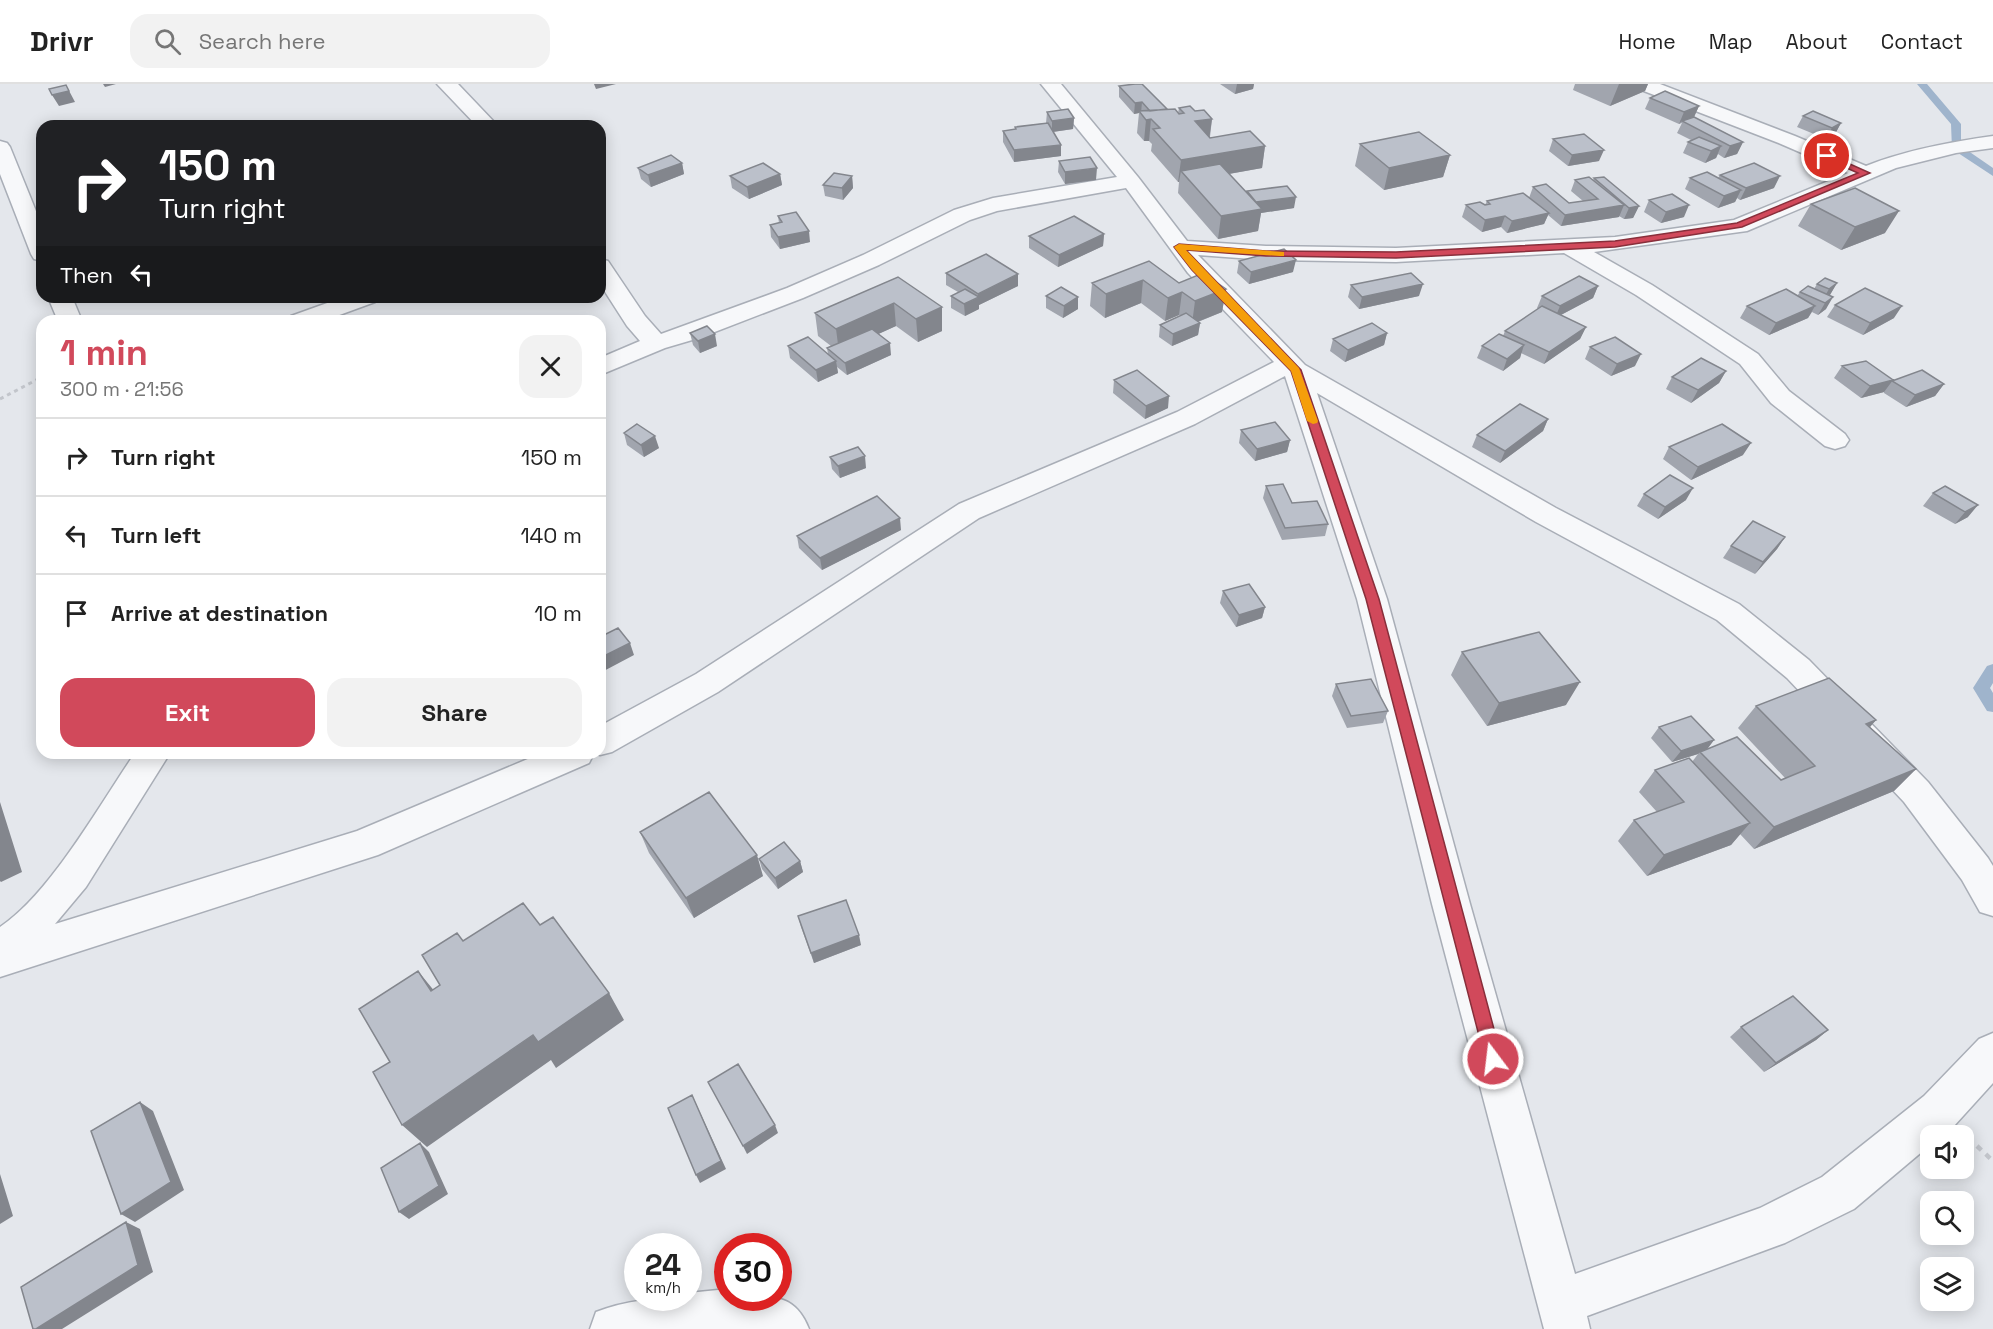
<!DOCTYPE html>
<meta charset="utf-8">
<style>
body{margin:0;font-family:"Space Grotesk",sans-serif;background:#f2f2f2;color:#222;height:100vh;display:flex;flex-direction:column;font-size:22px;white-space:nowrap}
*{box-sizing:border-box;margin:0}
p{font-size:20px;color:#767676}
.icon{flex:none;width:33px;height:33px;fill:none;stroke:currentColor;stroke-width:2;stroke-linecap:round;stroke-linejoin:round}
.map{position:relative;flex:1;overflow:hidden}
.details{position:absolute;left:36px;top:231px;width:570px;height:444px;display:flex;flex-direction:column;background:#fff;border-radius:18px;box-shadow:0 3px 15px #0003}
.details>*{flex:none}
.top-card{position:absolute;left:36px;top:36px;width:570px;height:183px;border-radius:18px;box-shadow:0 3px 15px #0003;background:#202124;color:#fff;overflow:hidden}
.buttons{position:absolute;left:1920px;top:1041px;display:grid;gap:12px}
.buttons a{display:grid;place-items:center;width:54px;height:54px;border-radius:12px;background:#fff;box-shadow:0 3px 15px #0003;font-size:30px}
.speed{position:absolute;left:624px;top:1149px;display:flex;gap:12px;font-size:30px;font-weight:700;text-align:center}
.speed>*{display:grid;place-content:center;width:78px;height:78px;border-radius:50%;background:#fff;box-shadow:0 3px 15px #0003;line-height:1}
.speed small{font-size:15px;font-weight:400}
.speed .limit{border:9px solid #d22;background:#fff;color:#111}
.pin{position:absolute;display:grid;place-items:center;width:51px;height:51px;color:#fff;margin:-26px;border:3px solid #fff;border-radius:50%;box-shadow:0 2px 6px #0007}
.me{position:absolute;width:66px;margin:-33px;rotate:345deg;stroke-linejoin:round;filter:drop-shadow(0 0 4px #0008)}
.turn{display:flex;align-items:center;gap:21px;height:126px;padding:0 24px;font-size:27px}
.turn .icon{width:78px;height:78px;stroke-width:2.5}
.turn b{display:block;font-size:42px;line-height:51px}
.then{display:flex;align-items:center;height:57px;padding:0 24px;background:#0003;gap:12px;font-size:22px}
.round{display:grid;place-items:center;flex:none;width:63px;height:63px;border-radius:18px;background:#f2f2f2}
.overview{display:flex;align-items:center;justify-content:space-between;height:102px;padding:0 24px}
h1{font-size:36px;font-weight:700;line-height:45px;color:#d1495b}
.cta{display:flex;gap:12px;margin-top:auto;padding:12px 24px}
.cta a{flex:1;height:69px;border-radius:18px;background:#d1495b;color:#fff;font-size:24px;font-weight:700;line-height:69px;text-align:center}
.cta a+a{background:#f2f2f2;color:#222}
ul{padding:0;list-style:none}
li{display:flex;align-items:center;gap:18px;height:78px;padding:0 24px;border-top:2px solid #e0e0e0}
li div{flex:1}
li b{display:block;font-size:22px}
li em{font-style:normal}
header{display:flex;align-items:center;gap:36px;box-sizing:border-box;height:84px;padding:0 30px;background:#fff;border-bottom:2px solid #e0e0e0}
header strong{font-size:28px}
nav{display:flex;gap:33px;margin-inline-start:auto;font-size:21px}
.search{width:420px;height:54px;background:#f2f2f2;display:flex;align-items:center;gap:15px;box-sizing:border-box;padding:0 21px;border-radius:18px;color:#767676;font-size:22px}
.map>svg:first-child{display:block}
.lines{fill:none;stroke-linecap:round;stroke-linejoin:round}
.stream{fill:#9fb4cc;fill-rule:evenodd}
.minor-casing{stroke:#a9aeb7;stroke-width:3}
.path-far1{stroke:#c2c5cb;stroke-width:3;stroke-dasharray:4 4;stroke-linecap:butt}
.path{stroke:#c2c5cb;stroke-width:4.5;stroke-dasharray:6 6;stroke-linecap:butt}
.minor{fill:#f7f8fa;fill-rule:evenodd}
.wall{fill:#a1a5ae}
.shaded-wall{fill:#83868d}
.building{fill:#bbc0ca;stroke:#83868d;stroke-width:1.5}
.route{fill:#d1495b;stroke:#882f3b;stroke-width:1.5}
.slow{fill:#f59e0b}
</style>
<header>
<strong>Drivr</strong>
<div class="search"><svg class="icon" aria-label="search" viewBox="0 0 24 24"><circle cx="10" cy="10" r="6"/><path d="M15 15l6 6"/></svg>Search here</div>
<nav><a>Home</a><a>Map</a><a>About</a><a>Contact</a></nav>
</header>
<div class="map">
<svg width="1993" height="1245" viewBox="0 0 1993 1245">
<rect width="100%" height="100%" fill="#e4e7ec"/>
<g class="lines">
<path class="stream" d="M1917,0H1927L1961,40V62L1993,84V92L1952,65L1951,40Z
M1993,580V599L1990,604L1993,609V628L1987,627L1973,604L1987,582Z"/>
<defs>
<path id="minor" d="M437,0H458L498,42H477Z
M1041,0H1061L1138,93L1187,157L1266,162L1396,164L1615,153L1734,136L1848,89L1781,60L1636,4L1633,0H1660L1795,52L1866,82C1906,66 1950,58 1993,52V64L1956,69L1896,84L1747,147L1594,168L1652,201L1758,270L1789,307L1845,350L1849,356L1845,362L1835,365L1825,362L1771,319L1740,280L1636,211L1564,169L1396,178L1266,176L1198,171L1305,281L1556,424L1739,520L1809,576L1928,698L1988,774L1993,782V832L1980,828L1962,796L1904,718L1787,594L1717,536L1536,438L1317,309L1387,515L1470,820L1575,1190L1760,1124L1822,1093L1924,1012L1979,955L1993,949V999L1954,1042L1942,1052H1930V1061L1854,1125L1785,1159L1587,1232L1590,1245H1544L1432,820L1357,515L1285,292L1195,340L979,434L718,608L612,668L600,671L594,669L589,679L378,771L0,893V843C50,810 100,720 135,669H170L86,803L55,840L357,747L542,669H600V642L696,590L959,420L1177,328L1274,278L1188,189L1126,104L997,127L970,136L879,181L803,214L699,254L665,264L600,291V274L640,257L627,242L600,200V175L608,177L645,232L661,250L787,204L863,171L954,126L993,114L1117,93Z
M0,57L7,59L10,63L42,142V177L34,175L31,170L0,90Z
M48,213H72L82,237H58Z
M344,213H379L375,218L323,237H288L291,232Z
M728,1205V1214C765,1214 793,1204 809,1245H590L596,1228C627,1216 656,1214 688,1214V1209Z"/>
</defs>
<use href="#minor" class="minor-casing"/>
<path class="path-far1" d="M0,315L42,293"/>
<path class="path" d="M1977,1062L1993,1077"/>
<use href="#minor" class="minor"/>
</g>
<path class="wall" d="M1220,0H1254L1253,5L1235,10Z
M1575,0H1648L1645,7L1610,22L1573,6Z
M1119,2L1167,26L1178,29L1179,24L1195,27L1212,35L1210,53V54L1265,62L1262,84L1229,90L1247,109V107L1294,124L1261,129L1258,147L1218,155L1178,109L1179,98H1178L1151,67L1152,60L1149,57H1144L1137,49L1139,29L1134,30L1119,13Z
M1650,14L1699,22L1694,33L1743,58L1737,70L1724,74L1718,70L1716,74L1705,79L1683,69L1688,58L1691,56L1677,49L1682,39L1679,40L1645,25Z
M1047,28L1074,34L1073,45L1053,48L1061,61V72L1014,78L1003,58V47L1015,46V43L1046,39Z
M1803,32L1841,39L1835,50L1826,55L1797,43Z
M1553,55L1599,77L1568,82L1549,67Z
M1360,60L1450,71L1443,93L1384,106L1355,82Z
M1059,77L1096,96L1065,100L1058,88Z
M682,79L684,90L651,103L641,95L638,84Z
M780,90L782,101L749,115L732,104L730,92Z
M1720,91L1774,104L1740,116L1737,114L1735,118L1718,124L1685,105L1690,94H1718Z
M852,92L853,104L843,116L825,112L823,101Z
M1594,94L1639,122L1633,134L1624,135L1619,132V133L1561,142L1548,131L1544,140L1507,149L1501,143L1482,148L1462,133L1466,121H1485L1487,117L1529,114L1533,103L1569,119L1583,117L1571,107L1575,96H1593Z
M1649,116L1684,133L1661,139L1644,128Z
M1811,120L1885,149L1841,166L1798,142Z
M778,132L810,158L780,165L771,153L770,141L779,139Z
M1104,150L1103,162L1058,183L1029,164V152Z
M1149,177L1179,199L1226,205L1222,228L1198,238L1200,239L1198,251L1172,262L1159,253L1160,241L1181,232L1179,231L1165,237L1141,219L1105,234L1090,222L1092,199Z
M1239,177L1293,188L1249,200L1237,189Z
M946,189L1018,202L979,221V225L965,232L951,224V212L958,208L946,201Z
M898,193L942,247L918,258L896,242L878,250L891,271L847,291L837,283L838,289L818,298L790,274L788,262L828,270L827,264L831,262L818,252L815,229Z
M1837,199L1829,212L1826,225L1818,231L1812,228L1808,234L1769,251L1740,234L1747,222L1797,212L1800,208L1814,205L1817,200Z
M1351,201L1419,212L1359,225L1348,213Z
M1598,202L1593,214L1561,231L1586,243L1580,255L1544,280L1521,269L1520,274L1503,287L1477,274L1482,262L1503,252L1505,247L1538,225L1537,224L1542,212Z
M1046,212L1078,213V225L1063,234L1046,224Z
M1835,221L1894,234L1863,251L1827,233Z
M690,249L717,262L700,269L693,261Z
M1387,249L1384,261L1345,278L1330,267L1333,255Z
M1590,263L1635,282L1611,292L1585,275Z
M1842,282L1893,296L1892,297L1944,300L1935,312L1906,323L1884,309V308L1861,314L1834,294Z
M1726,287L1719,299L1691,319L1666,305L1672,293Z
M1114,296L1168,324L1145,335L1113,309Z
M1548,335L1543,347L1500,379L1472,363L1477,351Z
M1241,346L1290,356L1287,368L1255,377L1239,359Z
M624,349L659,364L644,373L627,361Z
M1669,363L1743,371L1691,396L1663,375Z
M830,373L866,384L840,394L832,385Z
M1266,402L1292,419L1328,440L1325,452L1282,456L1263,414Z
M1945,402L1968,433L1955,440L1923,422L1933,409Z
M1644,410L1686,416L1658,435L1637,422Z
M901,446L822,486L799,464L797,452Z
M1785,453L1777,465L1755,490L1723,474L1731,462Z
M1223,507L1265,523L1262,534L1236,543L1220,519Z
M1462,568L1566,621L1487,642L1451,591Z
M1336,600L1388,627L1383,639L1347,644L1332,612Z
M1756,622L1876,636L1870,643L1916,685L1894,707L1754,765L1740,750L1731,761L1647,792L1618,757L1634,736L1657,728L1639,708L1655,686L1692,678L1698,670L1672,678L1651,654L1659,643L1714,656L1707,665L1781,696L1785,694L1738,644Z
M640,748L763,792L694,834L649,769Z
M759,775L800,777L803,788L778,805L762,785Z
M798,832L861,861L814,879L801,843Z
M1741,943L1828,946L1816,956L1764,988L1730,953Z"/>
<path class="shaded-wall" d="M103,0H116L105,3Z
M594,0H616L596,5Z
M1237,0H1254L1253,5L1235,10Z
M1619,0H1648L1645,7L1610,22Z
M66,1L75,18L59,22L52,11Z
M1142,18L1141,29L1139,27V29L1134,30L1135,19Z
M1699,22L1694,33L1682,37L1679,40L1684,28Z
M1074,34L1073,45L1052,48V37Z
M1151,35L1149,57H1144L1146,36Z
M1212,35L1209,56L1195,37Z
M1841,39L1835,50L1826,55L1832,44Z
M1743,58L1737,70L1724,74L1730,62Z
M1061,61V72L1014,78V66Z
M1265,62L1262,84L1189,97L1181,87L1179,98H1178L1181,76Z
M1721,62L1716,74L1705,79L1711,67Z
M1604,66L1599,77L1568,82L1572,71Z
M1450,71L1443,93L1384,106L1389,84Z
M682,79L684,90L651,103L648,91Z
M1097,84L1096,96L1065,100V88Z
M780,90L782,101L749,115L747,103Z
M852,92L853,104L843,116L842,104Z
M1780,92L1774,104L1740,116L1746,104Z
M1741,106L1735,118L1718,124L1724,112Z
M1296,113L1294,124L1261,129L1258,147L1218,155L1221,132L1256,118Z
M1624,121L1619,133L1561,142L1565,131Z
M1689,121L1684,133L1661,139L1666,128Z
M1639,122L1633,134L1624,135L1629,124Z
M1899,127L1885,149L1841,166L1855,143Z
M1549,129L1544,140L1507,149L1512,137Z
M1505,132L1501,143L1482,148L1485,136Z
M809,147L810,158L780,165L778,153Z
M1104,150L1103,162L1058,183L1059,171Z
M1296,176L1293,188L1249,200L1251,188Z
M1018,190V202L979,221V225L965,232L964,220L978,214V210Z
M1143,196L1141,219L1105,234L1106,210Z
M1837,199L1830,211L1822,217L1829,205Z
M1423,200L1419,212L1359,225L1362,213Z
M1598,202L1593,214L1555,234L1560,222Z
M1226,205L1222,228L1192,240L1195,217Z
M1182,208L1179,231L1165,237L1168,214Z
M1078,213V225L1063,234L1064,222Z
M1833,213L1826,225L1818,231L1825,219Z
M894,219L896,242L839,268L836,245Z
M1815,222L1808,234L1769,251L1776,239Z
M1902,222L1894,234L1863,251L1870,239Z
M942,223V247L918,258L916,235Z
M1200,239L1198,251L1172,262L1173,250Z
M1586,243L1580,255L1544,280L1549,268Z
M1387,249L1384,261L1345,278L1348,266Z
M715,250L717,262L700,269L698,257Z
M890,259L891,271L847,291L845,279Z
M1524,261L1520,274L1503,287L1507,275Z
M1641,270L1635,282L1611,292L1617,280Z
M836,277L838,289L818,298L816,286Z
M1726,287L1719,299L1691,319L1698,306Z
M1893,296L1884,308L1861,314L1870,302Z
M1944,300L1935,312L1906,323L1915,311Z
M1169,312L1168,324L1145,335L1146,322Z
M1548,335L1543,347L1500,379L1505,367Z
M655,352L659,364L644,373L641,361Z
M1290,356L1287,368L1255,377L1257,365Z
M1751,359L1743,371L1691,396L1698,383Z
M865,372L866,384L840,394L838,382Z
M1693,404L1686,416L1658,435L1665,423Z
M1978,421L1968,433L1955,440L1965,428Z
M900,434L901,446L822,486L820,474Z
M1785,453L1777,465L1755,490L1763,478Z
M1265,523L1262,534L1236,543L1239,531Z
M630,559L634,571L600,589V574Z
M1580,598L1566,621L1487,642L1499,619Z
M1876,636L1856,659L1866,640Z
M1714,656L1705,668H1700L1698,670L1672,678L1681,667Z
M1916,685L1894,707L1754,765L1774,743Z
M0,718L22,788L1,798L0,797Z
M1750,739L1731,761L1647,792L1664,771Z
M757,771L763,792L694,834L686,814Z
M800,777L803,788L778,805L775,794Z
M859,851L861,861L814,879L811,869Z
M418,887L440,914L431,907Z
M609,909L624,936L556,984L551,976L427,1063L402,1041L533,951Z
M1828,946L1816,956L1764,988L1776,979Z
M692,1011L726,1085L700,1099L696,1091Z
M140,1018L153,1027L184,1106L135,1138L121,1130Z
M775,1041L778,1049L747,1070L743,1062Z
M420,1059L429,1068L448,1110L409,1135L399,1128Z
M0,1090L13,1132L0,1140Z
M126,1138L140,1145L153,1188L62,1245H36Z"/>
<path class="building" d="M1135,0H1142L1167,25L1150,27L1142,18L1135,19L1119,2Z
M66,1L69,7L52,11L49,5Z
M1665,7L1699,22L1684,28L1650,14Z
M1190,22L1195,27L1204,26L1212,35L1195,37L1210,54L1250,47L1265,62L1181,76L1153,45L1160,44L1151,35L1146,36L1139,27L1175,25L1179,30L1184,29L1179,24Z
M1068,25L1074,34L1052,37L1047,28Z
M1813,27L1841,39L1832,44L1803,32Z
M1694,33L1743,58L1730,62L1682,37Z
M1048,39L1061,61L1014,66L1003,47L1016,45L1015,43Z
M1419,48L1450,71L1389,84L1360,60Z
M1584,50L1604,66L1572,71L1553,55Z
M1699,53L1721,62L1711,67L1688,58Z
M671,71L682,79L648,91L638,84Z
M1090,73L1097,84L1065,88L1059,77Z
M763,79L780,90L747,103L730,92Z
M1754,79L1780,92L1746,104L1720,91Z
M1220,80L1262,125L1221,132L1181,87Z
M1707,88L1741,106L1724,112L1690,94Z
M834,89L852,92L842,104L823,101Z
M1589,93L1624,121L1565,131L1533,103L1546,100L1569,119L1598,115L1575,96Z
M1604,93L1639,122L1629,124L1594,94Z
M1287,102L1296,113L1256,118L1247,107Z
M1855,104L1899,127L1855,143L1811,120Z
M1523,109L1549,129L1512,137L1505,132L1485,136L1466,121L1480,118L1485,121L1490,120L1487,117Z
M1672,110L1689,121L1666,128L1649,116Z
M796,128L809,147L778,153L770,141L782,138L778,132Z
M1074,132L1104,150L1059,171L1029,152Z
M1284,165L1296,176L1251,188L1239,177Z
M986,170L1018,190L978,210L946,189Z
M1149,177L1179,199L1203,189L1226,205L1195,217L1182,208L1168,214L1143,196L1106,210L1092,199Z
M1411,189L1423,200L1362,213L1351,201Z
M1579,192L1598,202L1560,222L1542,212Z
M898,193L942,223L916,235L894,219L836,245L815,229Z
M1825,194L1837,199L1829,205L1817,200Z
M1808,202L1833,213L1825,219L1800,208Z
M1061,203L1078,213L1064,222L1046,212Z
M1865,204L1902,222L1870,239L1835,221Z
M965,205L979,213L964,220L951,212Z
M1786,205L1815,222L1776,239L1747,222Z
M1542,222L1586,243L1549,268L1505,247Z
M1186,229L1200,239L1173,250L1160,241Z
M1372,239L1387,249L1348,266L1333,255Z
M707,242L715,250L698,257L690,249Z
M872,245L890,259L845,279L827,264Z
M1499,250L1524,261L1507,275L1482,262Z
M808,253L836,277L816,286L788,262Z
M1615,253L1641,270L1617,280L1590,263Z
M1701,274L1726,287L1698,306L1672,293Z
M1866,277L1893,296L1870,302L1842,282Z
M1137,286L1169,312L1146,322L1114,296Z
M1922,286L1944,300L1915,311L1892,297Z
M1520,320L1548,335L1505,367L1477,351Z
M1275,338L1290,356L1257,365L1241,346Z
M637,340L655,352L641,361L624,349Z
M1722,340L1751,359L1698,383L1669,363Z
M858,363L865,372L838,382L830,373Z
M1670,391L1693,404L1665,423L1644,410Z
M1283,400L1292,419L1317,417L1328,440L1285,444L1266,402Z
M1945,402L1978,421L1965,428L1933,409Z
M877,412L900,434L820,474L797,452Z
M1753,437L1785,453L1763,478L1731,462Z
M1249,500L1265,523L1239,531L1223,507Z
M618,544L630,559L600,574V553Z
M1539,548L1580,598L1499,619L1462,568Z
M1829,594L1876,636L1866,640L1916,685L1774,743L1700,668L1737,653L1781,696L1815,682L1756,622Z
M1371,595L1388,627L1351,632L1336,600Z
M1691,632L1714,656L1681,667L1659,643Z
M1689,674L1750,739L1664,771L1634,736L1684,718L1655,686Z
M709,708L757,771L686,814L640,748Z
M784,758L800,777L775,794L759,775Z
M846,816L859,851L811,869L798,832Z
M523,819L540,841L553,833L609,909L538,958L533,951L402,1041L373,988L390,978L359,925L418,887L431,907L440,901L422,871L457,849L463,857Z
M1793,912L1828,946L1776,979L1741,943Z
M738,980L775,1041L743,1062L708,998Z
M692,1011L721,1077L696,1091L668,1024Z
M140,1018L171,1098L121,1130L91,1047Z
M420,1059L439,1102L399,1128L381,1084Z
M126,1138L138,1181L36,1245H33L21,1203Z"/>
<path class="route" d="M1824,71H1830L1870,89L1742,143L1615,163L1396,174L1266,172L1186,166L1301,286L1379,515L1502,975L1499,981L1493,983L1487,981L1485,975L1366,515L1291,287L1192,186L1174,163L1179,160L1266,167L1396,168L1615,157L1737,139L1858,89L1824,74Z"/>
<path class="slow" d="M1179,160L1284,168V172H1280L1186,166L1299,284L1318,337L1317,339L1313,340L1307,337L1291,287L1192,186L1174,163Z"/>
</svg>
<div class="buttons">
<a><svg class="icon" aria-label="sound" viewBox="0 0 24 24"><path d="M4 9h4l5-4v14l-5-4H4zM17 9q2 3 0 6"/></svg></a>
<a><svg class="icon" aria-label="search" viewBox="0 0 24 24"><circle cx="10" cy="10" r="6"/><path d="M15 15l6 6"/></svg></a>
<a><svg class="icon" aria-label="layers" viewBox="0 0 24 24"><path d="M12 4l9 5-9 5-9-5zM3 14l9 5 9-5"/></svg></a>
</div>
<div class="speed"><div>24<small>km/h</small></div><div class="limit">30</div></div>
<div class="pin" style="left:1827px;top:72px;background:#d93025"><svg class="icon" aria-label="arrive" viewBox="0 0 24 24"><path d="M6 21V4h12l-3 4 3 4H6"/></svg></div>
<svg class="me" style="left:1493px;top:975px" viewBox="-20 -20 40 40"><circle r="17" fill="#d1495b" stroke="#fff" stroke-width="3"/><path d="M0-11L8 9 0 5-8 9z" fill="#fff"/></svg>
<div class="top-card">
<div class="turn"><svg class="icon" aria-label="right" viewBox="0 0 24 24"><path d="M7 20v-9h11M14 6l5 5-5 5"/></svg><div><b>150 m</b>Turn right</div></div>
<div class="then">Then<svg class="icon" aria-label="left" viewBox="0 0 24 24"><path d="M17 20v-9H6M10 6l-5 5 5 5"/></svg></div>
</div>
<section class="details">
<div class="overview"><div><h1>1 min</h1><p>300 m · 21:56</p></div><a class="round"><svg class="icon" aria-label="close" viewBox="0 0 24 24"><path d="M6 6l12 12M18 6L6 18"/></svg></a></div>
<ul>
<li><svg class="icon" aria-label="right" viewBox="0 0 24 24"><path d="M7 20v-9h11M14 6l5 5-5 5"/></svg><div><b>Turn right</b></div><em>150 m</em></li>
<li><svg class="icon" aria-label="left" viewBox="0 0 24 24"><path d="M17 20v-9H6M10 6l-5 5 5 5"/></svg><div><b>Turn left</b></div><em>140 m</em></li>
<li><svg class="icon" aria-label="arrive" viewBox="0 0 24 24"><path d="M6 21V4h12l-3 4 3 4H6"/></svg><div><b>Arrive at destination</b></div><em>10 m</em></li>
</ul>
<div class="cta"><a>Exit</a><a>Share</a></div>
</section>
</div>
